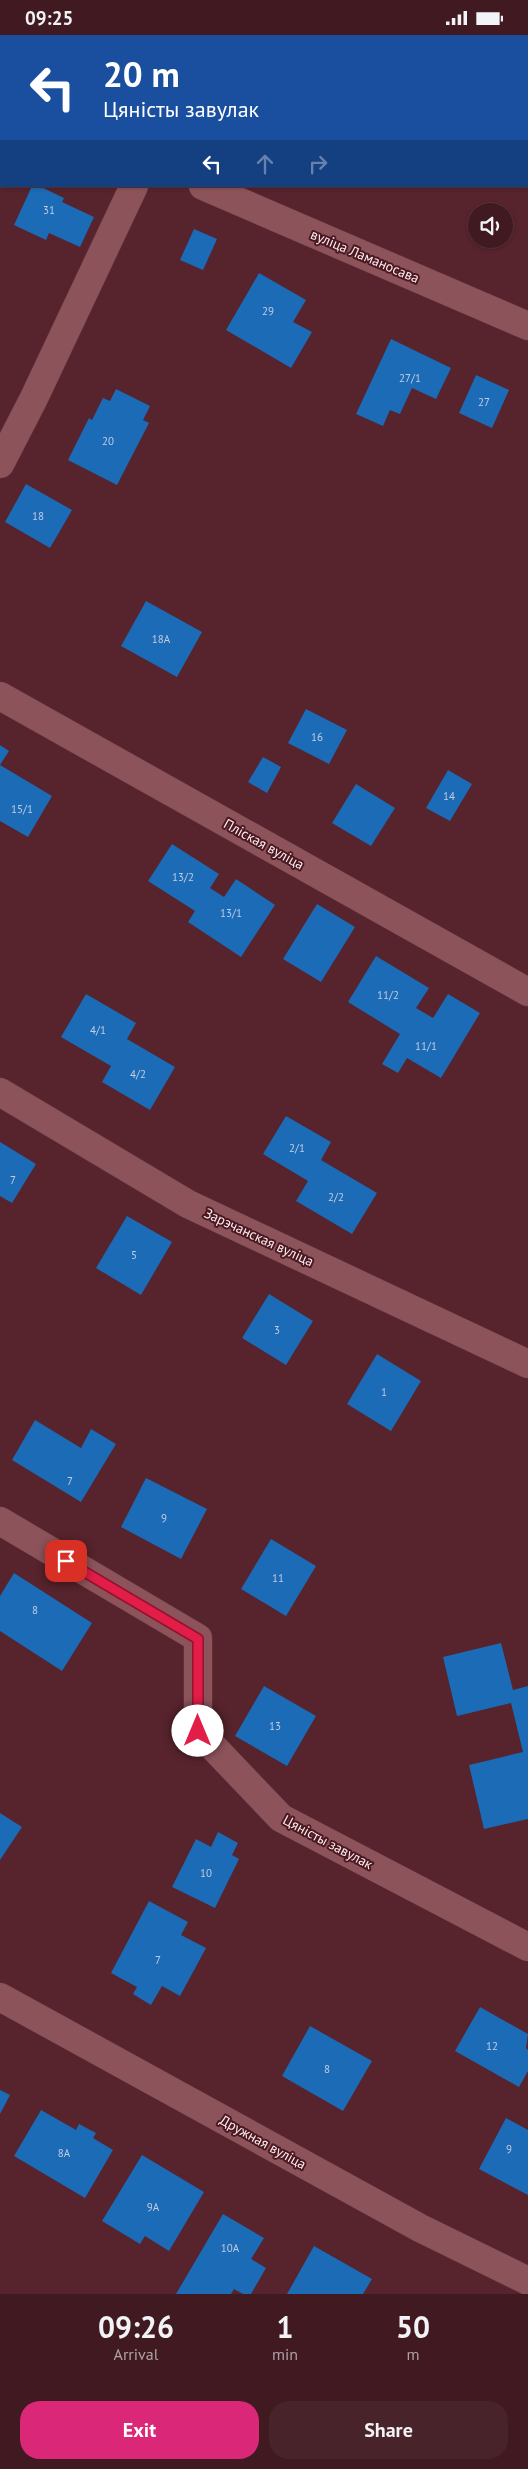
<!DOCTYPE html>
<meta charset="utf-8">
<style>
body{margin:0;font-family:"PT Sans",sans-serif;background:#48232a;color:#f1f3f6;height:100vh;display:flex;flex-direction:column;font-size:19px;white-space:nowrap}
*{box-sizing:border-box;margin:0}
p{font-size:16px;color:#aea1a5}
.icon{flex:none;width:28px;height:28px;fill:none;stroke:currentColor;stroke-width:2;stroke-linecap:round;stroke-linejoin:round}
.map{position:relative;height:2259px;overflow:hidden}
.side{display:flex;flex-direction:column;background:#411a21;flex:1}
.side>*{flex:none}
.guide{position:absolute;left:0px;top:0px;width:529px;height:152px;box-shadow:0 1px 4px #0004,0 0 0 1px #5a383f;background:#1a4fa0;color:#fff;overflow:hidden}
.tools{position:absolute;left:468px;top:168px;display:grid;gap:10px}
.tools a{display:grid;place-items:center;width:45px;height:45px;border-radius:50%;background:#411a21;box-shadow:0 1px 4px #0004,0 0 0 1px #5a383f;font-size:25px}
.pin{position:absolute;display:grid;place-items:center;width:42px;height:42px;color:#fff;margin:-21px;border-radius:10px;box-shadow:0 2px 8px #0006}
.me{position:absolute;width:55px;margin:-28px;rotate:0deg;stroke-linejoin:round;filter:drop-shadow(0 0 4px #0008)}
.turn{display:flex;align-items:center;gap:18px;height:105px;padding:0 20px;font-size:22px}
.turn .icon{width:65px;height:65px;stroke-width:2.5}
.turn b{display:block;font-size:35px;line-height:42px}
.lanes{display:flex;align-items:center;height:48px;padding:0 20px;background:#0003;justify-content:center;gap:25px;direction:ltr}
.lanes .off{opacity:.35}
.eta{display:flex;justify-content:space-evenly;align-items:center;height:85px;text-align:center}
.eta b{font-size:30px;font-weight:700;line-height:35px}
.action{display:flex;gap:10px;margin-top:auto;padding:10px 20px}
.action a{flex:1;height:58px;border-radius:20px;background:#db2777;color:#fff;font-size:20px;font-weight:700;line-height:58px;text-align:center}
.action a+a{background:#48232a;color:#f1f3f6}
.status{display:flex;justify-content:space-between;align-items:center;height:35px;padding:0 25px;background:#411a21;direction:ltr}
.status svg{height:14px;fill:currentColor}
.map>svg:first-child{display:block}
.building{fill:#1b6bb7}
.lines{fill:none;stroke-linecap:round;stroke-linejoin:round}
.street-casing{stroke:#693f48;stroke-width:29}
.street{stroke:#8d535b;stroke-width:28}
.route-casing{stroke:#92132f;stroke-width:12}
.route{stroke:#e11d48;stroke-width:9}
.labels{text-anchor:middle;stroke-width:4;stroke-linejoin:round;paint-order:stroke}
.number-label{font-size:11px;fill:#c4cce0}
.street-label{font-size:14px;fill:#fcedee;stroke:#4b1822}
</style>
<div class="status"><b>09:25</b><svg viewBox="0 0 49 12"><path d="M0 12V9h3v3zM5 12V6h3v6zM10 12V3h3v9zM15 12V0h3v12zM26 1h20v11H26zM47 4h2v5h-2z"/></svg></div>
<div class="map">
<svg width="528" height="2259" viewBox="0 0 528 2259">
<rect width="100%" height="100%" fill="#57232c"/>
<path class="building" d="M32,151H39L64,163L62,167L94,182L80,212L49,198L46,205L14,190Z
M194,194L217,204L203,235L180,225Z
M259,238L306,265L293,287L312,297L291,333L226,295Z
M391,304L451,333L436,364L412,353L400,379L390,375L383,391L356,379Z
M476,340L509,355L492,393L459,378Z
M116,354L150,371L143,385L149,388L117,450L68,425L89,383L92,385L103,363L110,366Z
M26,449L72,475L50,513L5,487Z
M146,566L202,597L177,642L121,611Z
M306,674L347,695L329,729L288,708Z
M0,710L9,716L0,730L52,761L28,802L0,786Z
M263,722L281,732L267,758L248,747Z
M448,735L472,749L450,786L426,773Z
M356,749L395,773L371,811L332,788Z
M172,809L219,839L210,853L224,862L236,844L275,870L241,922L188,887L195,876L148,846Z
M317,869L355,892L321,947L283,924Z
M376,921L429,953L416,973L433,983L448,959L480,978L441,1043L407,1023L398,1038L382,1029L400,999L348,967Z
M86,959L136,988L127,1004L175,1032L150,1075L102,1047L111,1031L61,1002Z
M286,1081L331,1107L321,1125L377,1158L352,1199L296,1166L308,1146L263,1119Z
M0,1107L36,1129L12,1168L0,1161Z
M127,1181L172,1207L141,1260L96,1233Z
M269,1259L313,1286L286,1330L242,1303Z
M377,1319L421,1346L391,1396L347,1369Z
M35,1385L81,1413L91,1394L116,1409L81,1467L12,1425Z
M146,1443L207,1474L181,1524L121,1492Z
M271,1504L316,1531L286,1581L241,1554Z
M14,1538L92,1588L62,1636L0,1596V1561Z
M501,1608L513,1655L528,1651V1784L484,1794L469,1730L523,1717L511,1668L457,1681L443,1622Z
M264,1651L316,1681L287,1731L235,1701Z
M0,1778L22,1792L0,1825Z
M218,1797L238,1808L232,1820L239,1824L215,1873L172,1852L196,1804L211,1812Z
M149,1866L188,1887L181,1900L206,1913L180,1961L162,1951L151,1970L133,1959L137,1952L111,1938Z
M480,1972L528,1999L526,2013L528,2015V2036L519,2052L455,2016Z
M310,1991L372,2026L343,2076L282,2041Z
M0,2055L10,2060L0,2079Z
M41,2075L76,2095L79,2089L96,2098L93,2103L113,2115L85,2163L14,2121Z
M506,2083L528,2095V2160L479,2134Z
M142,2120L204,2157L169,2216L145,2201L140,2209L102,2186Z
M223,2179L264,2203L251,2224L266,2233L251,2259H243L234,2254L231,2259H176Z
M314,2211L372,2244L363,2259H287Z"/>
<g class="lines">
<defs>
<path id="street" d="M0,75L1,76
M203,151L528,291
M0,429L34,363L134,151
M0,661L528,957
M0,1057L188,1169L528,1329
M0,1486L198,1603V1696L281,1783L528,1912
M0,1962L420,2193L528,2246"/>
</defs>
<use href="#street" class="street-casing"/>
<use href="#street" class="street"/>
</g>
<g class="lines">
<defs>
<path id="route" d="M66,1526L198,1604V1696"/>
</defs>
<use href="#route" class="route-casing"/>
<use href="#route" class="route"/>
</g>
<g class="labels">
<g class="number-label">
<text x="49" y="179">31</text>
<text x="268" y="280">29</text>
<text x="410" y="347">27/1</text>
<text x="484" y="371">27</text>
<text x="108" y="410">20</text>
<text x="38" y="485">18</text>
<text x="161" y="608">18А</text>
<text x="317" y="706">16</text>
<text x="449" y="765">14</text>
<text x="22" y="778">15/1</text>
<text x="183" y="846">13/2</text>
<text x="231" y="882">13/1</text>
<text x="388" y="964">11/2</text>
<text x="98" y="999">4/1</text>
<text x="426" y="1015">11/1</text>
<text x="138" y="1043">4/2</text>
<text x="297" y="1117">2/1</text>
<text x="13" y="1149">7</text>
<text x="336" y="1166">2/2</text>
<text x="134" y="1224">5</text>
<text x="277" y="1299">3</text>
<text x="384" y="1361">1</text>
<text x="70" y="1450">7</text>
<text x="164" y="1487">9</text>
<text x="278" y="1547">11</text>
<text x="35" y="1579">8</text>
<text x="275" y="1695">13</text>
<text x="206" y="1842">10</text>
<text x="158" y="1929">7</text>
<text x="492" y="2015">12</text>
<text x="327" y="2038">8</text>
<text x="509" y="2118">9</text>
<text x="64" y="2122">8А</text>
<text x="153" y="2176">9А</text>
<text x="230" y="2217">10А</text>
</g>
<g class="street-label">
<text transform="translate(365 221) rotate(23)" y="5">вуліца Ламаносава</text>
<text transform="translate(264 809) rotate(29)" y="5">Пліская вуліца</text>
<text transform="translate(259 1202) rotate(25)" y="5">Зарэчанская вуліца</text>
<text transform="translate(328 1807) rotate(28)" y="5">Цяністы завулак</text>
<text transform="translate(263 2107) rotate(29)" y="5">Дружная вуліца</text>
</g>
</g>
</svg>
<div class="tools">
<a><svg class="icon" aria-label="sound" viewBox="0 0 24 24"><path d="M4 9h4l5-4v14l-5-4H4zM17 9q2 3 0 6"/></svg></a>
</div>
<div class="pin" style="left:66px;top:1526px;background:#d93025"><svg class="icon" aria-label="arrive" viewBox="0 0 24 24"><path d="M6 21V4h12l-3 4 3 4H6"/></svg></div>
<svg class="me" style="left:198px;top:1696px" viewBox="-20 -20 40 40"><circle r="19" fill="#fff"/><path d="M0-13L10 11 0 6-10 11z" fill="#e11d48"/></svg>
<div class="guide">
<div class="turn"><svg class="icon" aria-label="left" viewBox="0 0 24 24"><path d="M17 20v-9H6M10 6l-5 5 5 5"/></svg><div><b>20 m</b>Цяністы завулак</div></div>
<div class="lanes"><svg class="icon" aria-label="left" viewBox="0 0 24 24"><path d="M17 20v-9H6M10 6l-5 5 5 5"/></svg><svg class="icon off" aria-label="ahead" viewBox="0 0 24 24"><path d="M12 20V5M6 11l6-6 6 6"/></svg><svg class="icon off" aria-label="right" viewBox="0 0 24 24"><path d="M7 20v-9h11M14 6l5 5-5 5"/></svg></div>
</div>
</div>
<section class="side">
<div class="eta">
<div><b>09:26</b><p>Arrival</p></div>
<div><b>1</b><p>min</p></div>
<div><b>50</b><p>m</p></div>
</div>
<div class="action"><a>Exit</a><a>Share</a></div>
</section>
